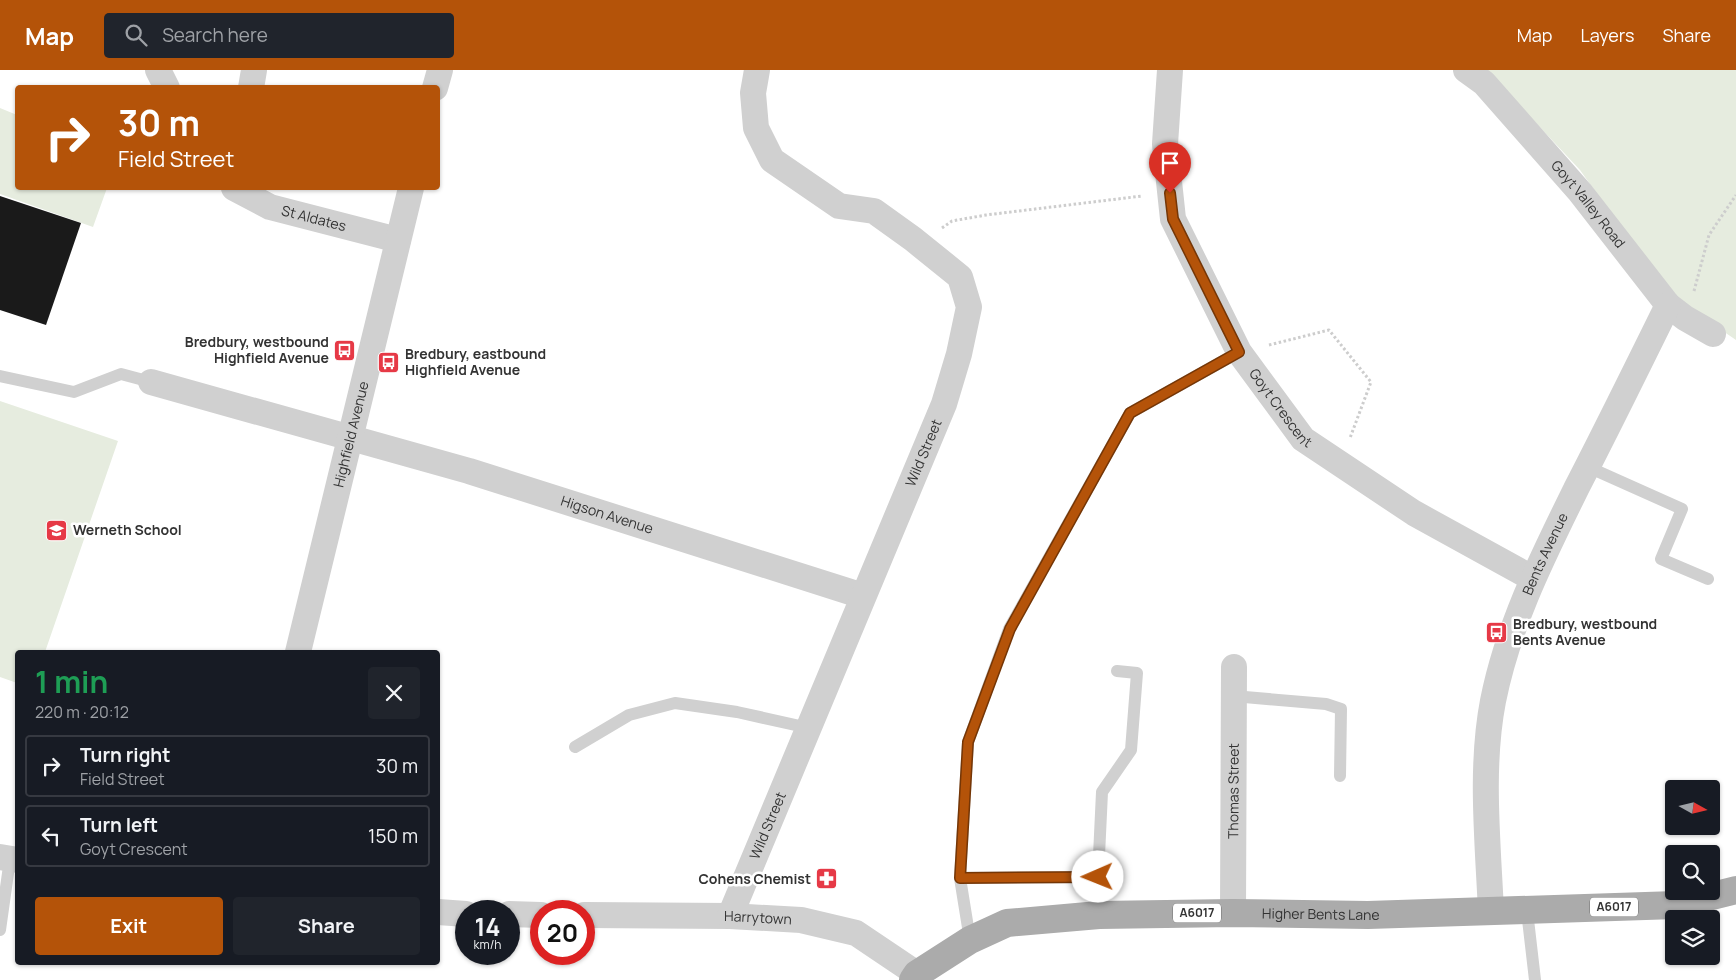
<!DOCTYPE html>
<meta charset="utf-8">
<style>
body{margin:0;font-family:Manrope,sans-serif;background:#20242c;color:#f1f3f6;height:100vh;display:flex;flex-direction:column;font-size:19px;white-space:nowrap}
*{box-sizing:border-box;margin:0}
p{font-size:16px;color:#9ea1a6}
.icon{flex:none;width:28px;height:28px;fill:none;stroke:currentColor;stroke-width:2;stroke-linecap:round;stroke-linejoin:round}
.map{position:relative;flex:1;overflow:hidden}
.drawer{position:absolute;left:15px;top:580px;width:425px;height:315px;display:flex;flex-direction:column;background:#171b24;border-radius:5px;box-shadow:0 1px 4px #0004}
.drawer>*{flex:none}
.banner{position:absolute;left:15px;top:15px;width:425px;height:105px;border-radius:5px;box-shadow:0 1px 4px #0004;background:#b45309;color:#fff;overflow:hidden}
.needle{width:32px;rotate:98deg}
.fabs{position:absolute;left:1665px;top:710px;display:grid;gap:10px}
.fabs a{display:grid;place-items:center;width:55px;height:55px;border-radius:5px;background:#171b24;box-shadow:0 1px 4px #0004;font-size:25px}
.speed{position:absolute;left:455px;top:830px;display:flex;gap:10px;font-size:25px;font-weight:700;text-align:center}
.speed>*{display:grid;place-content:center;width:65px;height:65px;border-radius:50%;background:#171b24;box-shadow:0 1px 4px #0004;line-height:1}
.speed small{font-size:12px;font-weight:400}
.speed .limit{border:8px solid #d22;background:#fff;color:#111}
.pin{position:absolute;display:grid;place-items:center;width:42px;height:42px;color:#fff;margin:-51px -21px;border-radius:50% 50% 50% 0;rotate:-45deg;box-shadow:0 0 5px #0007}
.pin .icon{rotate:45deg}
.me{position:absolute;width:55px;margin:-28px;rotate:269deg;stroke-linejoin:round;filter:drop-shadow(0 0 4px #0008)}
.turn{display:flex;align-items:center;gap:18px;height:105px;padding:0 20px;font-size:22px}
.turn .icon{width:65px;height:65px;stroke-width:2.5}
.turn b{display:block;font-size:35px;line-height:42px}
.round{display:grid;place-items:center;flex:none;width:52px;height:52px;border-radius:5px;background:#20242c}
.summary{display:flex;align-items:center;justify-content:space-between;height:85px;padding:0 20px}
h1{font-size:30px;font-weight:700;line-height:38px;color:#1e9e55}
.cta{display:flex;gap:10px;margin-top:auto;padding:10px 20px}
.cta a{flex:1;height:58px;border-radius:5px;background:#b45309;color:#fff;font-size:20px;font-weight:700;line-height:58px;text-align:center}
.cta a+a{background:#20242c;color:#f1f3f6}
ul{padding:0;list-style:none}
li{display:flex;align-items:center;gap:15px;height:62px;margin:0 10px 8px;padding:0 10px;border:2px solid #363941;border-radius:5px}
li div{flex:1}
li b{display:block;font-size:19px}
li em{font-style:normal}
header{display:flex;align-items:center;gap:30px;box-sizing:border-box;height:70px;padding:0 25px;background:#b45309;color:#fff}
header strong{font-size:24px}
nav{display:flex;gap:28px;margin-inline-start:auto;font-size:18px}
.search{width:350px;height:45px;background:#20242c;display:flex;align-items:center;gap:12px;box-sizing:border-box;padding:0 18px;border-radius:5px;color:#9ea1a6;font-size:19px}
.map>svg:first-child{display:block}
.green{fill:#e6ecdf}
.building{fill:#1a1a1a}
.lines{fill:none;stroke-linecap:round;stroke-linejoin:round}
.path{stroke:#cdcdcd;stroke-width:3;stroke-dasharray:2.5 2.5;stroke-linecap:butt}
.lane{stroke:#d0d0d0;stroke-width:12}
.street{stroke:#d0d0d0;stroke-width:26}
.primary{stroke:#ababab;stroke-width:28}
.route-casing{stroke:#753606;stroke-width:12}
.route{stroke:#b45309;stroke-width:9}
.labels{text-anchor:middle;stroke-width:5;stroke-linejoin:round;paint-order:stroke}
.shield{fill:#fff;stroke:#707070;stroke-width:1}
.shield-label{font-size:12px;font-weight:bold;fill:#333}
.street-label{font-size:14px;fill:#333;stroke:#fff}
.poi-label{font-size:14px;font-weight:bold;fill:#333;stroke:#fff;text-anchor:start}
</style>
<header>
<strong>Map</strong>
<div class="search"><svg class="icon" aria-label="search" viewBox="0 0 24 24"><circle cx="10" cy="10" r="6"/><path d="M15 15l6 6"/></svg>Search here</div>
<nav><a>Map</a><a>Layers</a><a>Share</a></nav>
</header>
<div class="map">
<svg width="1736" height="910" viewBox="0 0 1736 910">
<rect width="100%" height="100%" fill="#fff"/>
<path class="green" d="M1483,0H1736V270L1667,223L1580,100L1505,20Z
M0,38L17,45L18,118H107L93,157L0,124Z
M0,331L118,371L45,582H18L17,613L0,607Z"/>
<path class="building" d="M0,126L81,153L46,255L0,240Z"/>
<g class="lines">
<path class="path" d="M942,158L952,151L986,145L1142,126
M1694,221L1709,165L1736,125
M1269,275L1329,260L1371,312L1350,368"/>
<path class="lane" d="M0,306L74,322L121,304L151,312
M1588,397L1682,439L1661,489L1708,509
M1233,626L1326,634L1341,639L1340,706
M575,677L629,645L675,633L737,642L809,658
M960,808L1098,807
M1527,841L1535,910
M1099,845L1098,807L1102,722L1131,680L1137,603L1117,601
M0,860L10,789
M970,870L960,808L968,672L1009,559L1130,343L1239,282"/>
<g class="street">
<path d="M158,0L167,18"/>
<path id="s1" d="M1170,0L1165,74L1173,149L1239,282L1303,369L1414,443L1532,508"/>
<path id="s2" d="M1466,0L1484,13L1580,122L1668,235L1685,248L1713,264"/>
<path d="M251,18L254,0"/>
<path d="M435,18L440,0"/>
<path id="s3" d="M234,118L270,137L398,170"/>
<path id="s4" d="M151,312L469,401L863,526"/>
<path id="s5" d="M298,582L411,118"/>
<path d="M0,787L18,790"/>
<path d="M438,842L466,844"/>
<path id="s6" d="M1491,842C1488,773 1480,698 1493,631C1508,555 1543,486 1577,417C1608,357 1638,296 1668,235"/>
<path id="s7" d="M1233,843L1234,597"/>
<path d="M509,844L541,845"/>
<path id="s8" d="M584,845L730,846L801,850L856,863L917,904"/>
<path id="s9" d="M730,846L944,334L959,284L969,237L960,207L913,169L874,141L839,136L772,90L756,58L753,23L757,0"/>
</g>
<path class="primary" id="s10" d="M913,910L917,904L970,870L1007,853L1099,845L1233,843L1368,845L1676,835L1736,820"/>
</g>
<g class="lines">
<defs>
<path id="route" d="M1098,807L960,808L968,672L1010,559L1130,343L1239,282L1173,149L1170,123"/>
</defs>
<use href="#route" class="route-casing"/>
<use href="#route" class="route"/>
</g>
<defs>
<symbol id="bus-square" viewBox="-11 -11 22 22"><rect x="-9" y="-9" width="18" height="18" rx="4" fill="#e63946" stroke="#fff"/><path d="M-5-6H5V4H4V6H2V4H-2V6H-4V4H-5ZM-3.5-4V0h7V-4ZM-3.5 1.2v1.5H-2V1.2ZM2 1.2v1.5H3.5V1.2Z" fill="#fff"/></symbol>
<symbol id="school-square" viewBox="-11 -11 22 22"><rect x="-9" y="-9" width="18" height="18" rx="4" fill="#e63946" stroke="#fff"/><path d="M0-5L7-2L0 1L-7-2ZM-4 1L0 2.5L4 1V4Q0 6-4 4Z" fill="#fff"/></symbol>
<symbol id="pharmacy-square" viewBox="-11 -11 22 22"><rect x="-9" y="-9" width="18" height="18" rx="4" fill="#e63946" stroke="#fff"/><path d="M-2-6h4v4h4v4h-4v4h-4v-4h-4v-4h4Z" fill="#fff"/></symbol>
</defs>
<g fill-rule="evenodd">
<use href="#bus-square" x="332" y="268" width="25" height="25"/>
<use href="#bus-square" x="376" y="280" width="25" height="25"/>
<use href="#school-square" x="44" y="448" width="25" height="25"/>
<use href="#bus-square" x="1484" y="550" width="25" height="25"/>
<use href="#pharmacy-square" x="814" y="796" width="25" height="25"/>
</g>
<g class="labels">
<g class="shield">
<rect x="1590" y="827.5" width="48" height="19" rx="4"/>
<rect x="1173" y="833.5" width="48" height="19" rx="4"/>
</g>
<g class="shield-label">
<text x="1614" y="841">A6017</text>
<text x="1197" y="847">A6017</text>
</g>
<g class="street-label">
<text dy="5" stroke="none"><textPath href="#s2" startOffset="182">Goyt Valley Road</textPath></text>
<text dy="5" stroke="none"><textPath href="#s3" startOffset="86">St Aldates</textPath></text>
<text dy="5" stroke="none"><textPath href="#s1" startOffset="368">Goyt Crescent</textPath></text>
<text dy="5" stroke="none"><textPath href="#s5" startOffset="224">Highfield Avenue</textPath></text>
<text dy="5" stroke="none"><textPath href="#s9" startOffset="502">Wild Street</textPath></text>
<text dy="5" stroke="none"><textPath href="#s4" startOffset="475">Higson Avenue</textPath></text>
<text dy="5" stroke="none"><textPath href="#s6" startOffset="368">Bents Avenue</textPath></text>
<text dy="5" stroke="none"><textPath href="#s7" startOffset="122">Thomas Street</textPath></text>
<text dy="5" stroke="none"><textPath href="#s9" startOffset="98">Wild Street</textPath></text>
<text dy="5" stroke="none"><textPath href="#s10" startOffset="425">Higher Bents Lane</textPath></text>
<text dy="5" stroke="none"><textPath href="#s8" startOffset="174">Harrytown</textPath></text>
</g>
<g class="poi-label">
<text x="329" y="277" text-anchor="end">Bredbury, westbound<tspan x="329" dy="16">Highfield Avenue</tspan></text>
<text x="405" y="289">Bredbury, eastbound<tspan x="405" dy="16">Highfield Avenue</tspan></text>
<text x="73" y="465">Werneth School</text>
<text x="1513" y="559">Bredbury, westbound<tspan x="1513" dy="16">Bents Avenue</tspan></text>
<text x="811" y="814" text-anchor="end">Cohens Chemist</text>
</g>
</g>
</svg>
<div class="fabs">
<a><svg class="needle" viewBox="-14 -14 28 28"><path d="M0-13l5 13h-10z" fill="#e53935"/><path d="M0 13l5-13h-10z" fill="#9ea1a6"/></svg></a>
<a><svg class="icon" aria-label="search" viewBox="0 0 24 24"><circle cx="10" cy="10" r="6"/><path d="M15 15l6 6"/></svg></a>
<a><svg class="icon" aria-label="layers" viewBox="0 0 24 24"><path d="M12 4l9 5-9 5-9-5zM3 14l9 5 9-5"/></svg></a>
</div>
<div class="speed"><div>14<small>km/h</small></div><div class="limit">20</div></div>
<div class="pin" style="left:1170px;top:123px;background:#d93025"><svg class="icon" aria-label="arrive" viewBox="0 0 24 24"><path d="M6 21V4h12l-3 4 3 4H6"/></svg></div>
<svg class="me" style="left:1098px;top:807px" viewBox="-20 -20 40 40"><circle r="19" fill="#fff"/><path d="M0-13L10 11 0 6-10 11z" fill="#b45309"/></svg>
<div class="banner">
<div class="turn"><svg class="icon" aria-label="right" viewBox="0 0 24 24"><path d="M7 20v-9h11M14 6l5 5-5 5"/></svg><div><b>30 m</b>Field Street</div></div>
</div>
<section class="drawer">
<div class="summary"><div><h1>1 min</h1><p>220 m · 20:12</p></div><a class="round"><svg class="icon" aria-label="close" viewBox="0 0 24 24"><path d="M6 6l12 12M18 6L6 18"/></svg></a></div>
<ul>
<li><svg class="icon" aria-label="right" viewBox="0 0 24 24"><path d="M7 20v-9h11M14 6l5 5-5 5"/></svg><div><b>Turn right</b><p>Field Street</p></div><em>30 m</em></li>
<li><svg class="icon" aria-label="left" viewBox="0 0 24 24"><path d="M17 20v-9H6M10 6l-5 5 5 5"/></svg><div><b>Turn left</b><p>Goyt Crescent</p></div><em>150 m</em></li>
</ul>
<div class="cta"><a>Exit</a><a>Share</a></div>
</section>
</div>
